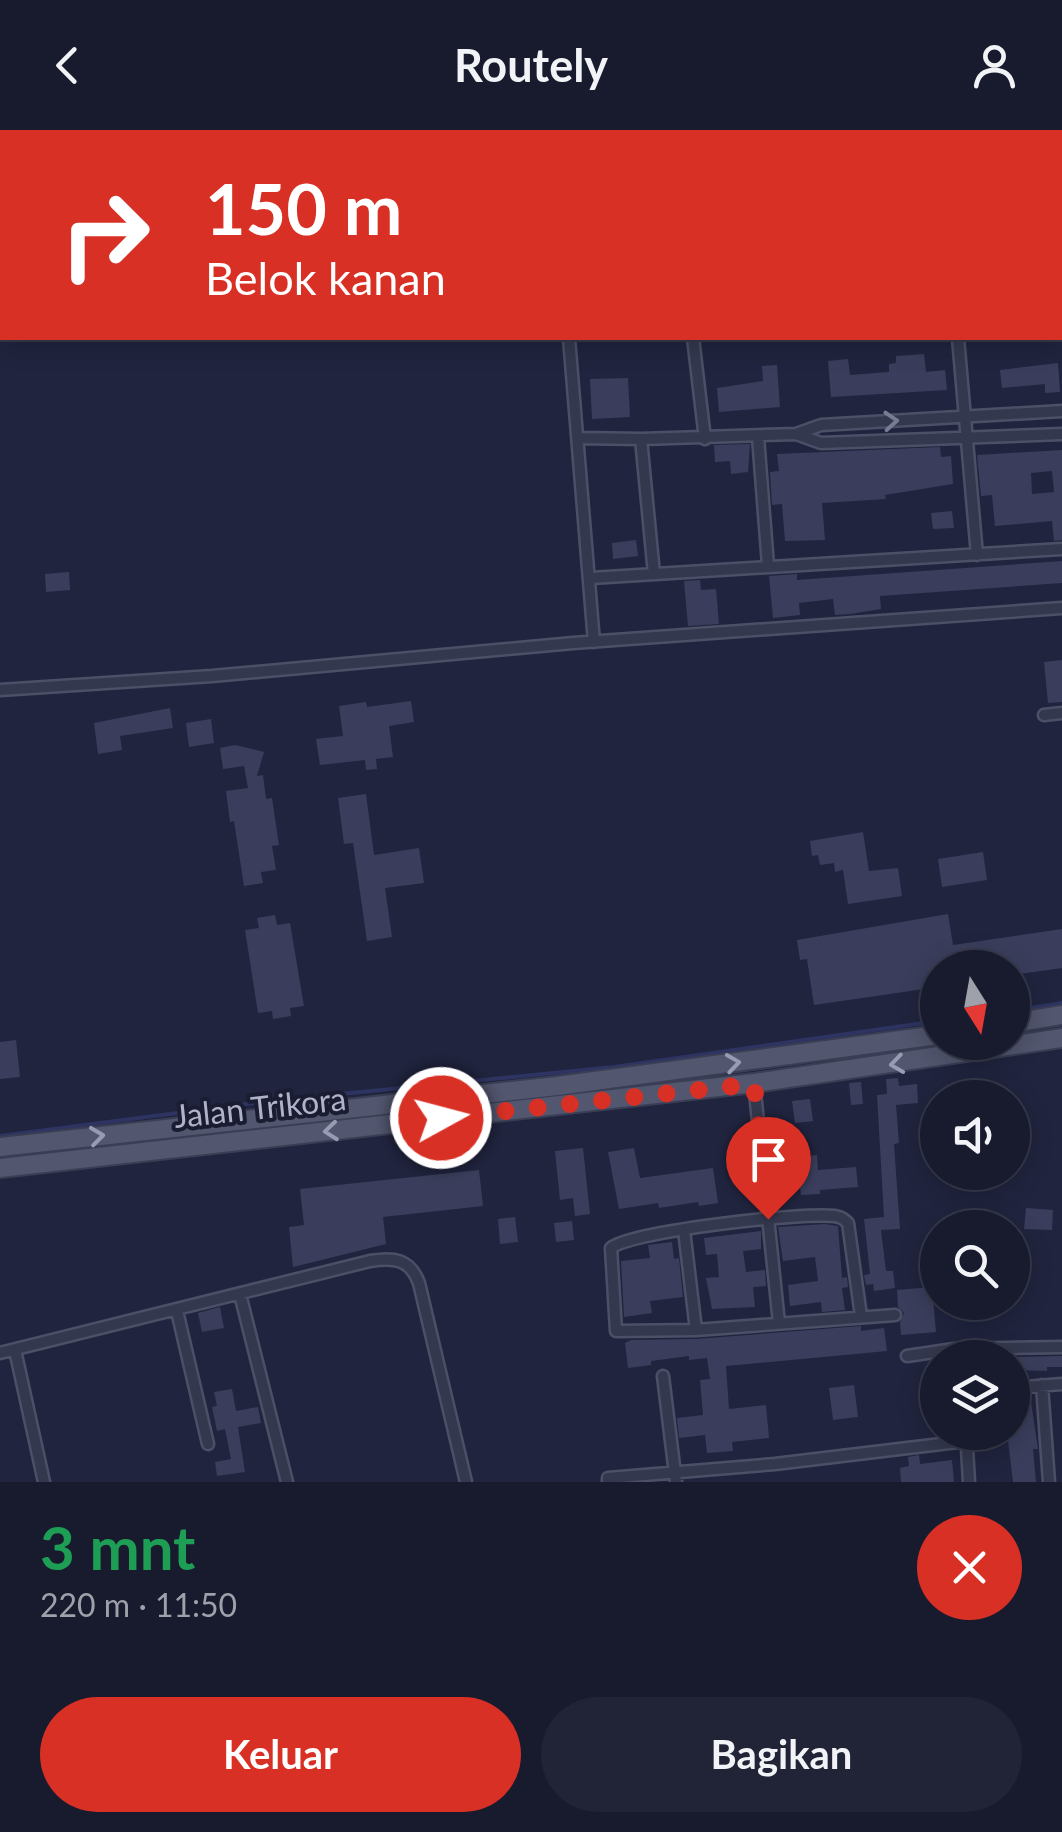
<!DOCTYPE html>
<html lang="id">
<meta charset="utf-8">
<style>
body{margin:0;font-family:Lato,sans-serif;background:#212436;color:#f1f3f6;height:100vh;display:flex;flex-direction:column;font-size:38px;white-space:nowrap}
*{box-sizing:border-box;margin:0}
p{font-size:32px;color:#9fa1aa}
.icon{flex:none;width:55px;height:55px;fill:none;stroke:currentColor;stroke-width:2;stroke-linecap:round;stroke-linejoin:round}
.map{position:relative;height:1352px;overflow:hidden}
.side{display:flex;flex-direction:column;background:#181b2e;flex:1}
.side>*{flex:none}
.banner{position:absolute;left:0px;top:0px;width:1062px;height:210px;box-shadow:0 5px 25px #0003,0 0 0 2px #36394a;background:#d93025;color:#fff;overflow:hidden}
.needle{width:65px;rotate:169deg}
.buttons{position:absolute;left:920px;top:820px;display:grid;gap:20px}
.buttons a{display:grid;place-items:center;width:110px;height:110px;border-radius:50%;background:#181b2e;box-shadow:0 5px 25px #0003,0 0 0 2px #36394a;font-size:50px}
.pin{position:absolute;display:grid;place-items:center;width:85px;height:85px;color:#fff;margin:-102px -42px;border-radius:50% 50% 50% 0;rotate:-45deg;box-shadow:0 0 10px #0007}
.pin .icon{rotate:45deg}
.me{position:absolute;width:110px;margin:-55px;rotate:83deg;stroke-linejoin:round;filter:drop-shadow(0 0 8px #0008)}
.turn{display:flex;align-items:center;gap:35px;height:210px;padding:0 40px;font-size:45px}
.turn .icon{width:130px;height:130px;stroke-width:2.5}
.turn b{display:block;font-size:70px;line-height:85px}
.round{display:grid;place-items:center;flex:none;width:105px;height:105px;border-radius:52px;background:#212436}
.head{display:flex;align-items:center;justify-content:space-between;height:170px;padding:0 40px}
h1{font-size:60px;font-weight:700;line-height:75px;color:#1e9e55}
.primary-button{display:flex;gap:20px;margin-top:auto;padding:20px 40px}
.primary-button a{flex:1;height:115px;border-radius:60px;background:#d93025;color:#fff;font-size:40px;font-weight:700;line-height:115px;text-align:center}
.primary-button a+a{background:#212436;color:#f1f3f6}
header{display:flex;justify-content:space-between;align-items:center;height:130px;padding:0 40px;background:#181b2e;font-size:45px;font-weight:700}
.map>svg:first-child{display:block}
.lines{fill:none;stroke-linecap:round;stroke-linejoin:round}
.stream{stroke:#2d3461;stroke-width:4}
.building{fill:#3a3e5c;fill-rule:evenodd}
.street-casing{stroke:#4c4f66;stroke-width:15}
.primary-casing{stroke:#3a3e54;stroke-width:22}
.street{stroke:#34384e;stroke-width:10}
.primary{stroke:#52566e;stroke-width:18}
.oneway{stroke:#787b92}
.oneway2{stroke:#989bb2}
.route{stroke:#d93025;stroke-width:18;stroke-dasharray:0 32.4}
.labels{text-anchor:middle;stroke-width:8;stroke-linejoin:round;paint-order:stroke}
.street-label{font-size:32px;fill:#b0b2c9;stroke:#1a1d32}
</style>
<header><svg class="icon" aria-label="back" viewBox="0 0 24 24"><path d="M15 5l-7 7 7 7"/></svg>Routely<svg class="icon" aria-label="person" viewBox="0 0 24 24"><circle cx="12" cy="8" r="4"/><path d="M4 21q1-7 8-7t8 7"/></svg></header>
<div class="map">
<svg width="1062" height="1352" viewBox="0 0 1062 1352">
<rect width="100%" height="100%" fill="#20243e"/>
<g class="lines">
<path class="stream" d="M1012,881L1062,873
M0,1006L270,971L614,937L938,891"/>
</g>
<path class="building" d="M924,224L926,242L945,240L947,260L831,267L828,231L848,229L850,245L889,242V234L896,233V226Z
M1058,233L1060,262L1045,263V254L1002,258L1000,240Z
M777,235L780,277L719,282L717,258L763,251L762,236Z
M628,248L630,287L592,289L590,249Z
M750,314L748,342L731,344L730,331L715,332L714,315Z
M940,317L941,327L951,326L953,354L885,365L886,369L822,373L825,410L785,411L782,374L772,375L770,342L779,341L777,324Z
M1062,320V410L1054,411L1052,391L995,396L992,365L981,366L977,325ZM1052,341L1054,362L1032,364L1031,343Z
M952,381L954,398L933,399L931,383Z
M636,410L638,426L613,429L612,413Z
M1062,431V453L880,466L881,479L850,484L835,485L833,469L799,473L800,485L773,488L769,446L797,444V450Z
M69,442L70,460L46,462L45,444Z
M700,450L701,460L716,459L719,494L688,496L684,451Z
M1062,530V572L1048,573L1044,532Z
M411,571L414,592L389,596L393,627L376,629L377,639L366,640L365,630L320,635L316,609L343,606L339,576L366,572L367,577Z
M170,578L173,598L120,606L122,620L98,624L94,593Z
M211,589L214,613L189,617L186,593Z
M235,615L264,622L257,646L263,645L266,669L272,668L279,715L272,716L276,740L261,742L263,753L244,756L234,691L230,692L226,661L248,658L244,636L223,639L220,618Z
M366,664L374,725L419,718L424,753L385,758L392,807L367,811L353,713L344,714L338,668Z
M863,702L869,741L898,738L902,766L848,774L843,740L835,742L834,733L820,735L818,725L812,726L810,711Z
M983,722L987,750L942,757L938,729Z
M948,784L953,815L1062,799V838L1012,845V838H938V857L814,875L807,829L800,830L797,810Z
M275,785L277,795L290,793L304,876L290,878L291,886L273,889L272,881L258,883L245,800L259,798L257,788Z
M16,910L20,947L0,949V912Z
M898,948L899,956L917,954L918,973L896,975L899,1013L894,1014L900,1099L881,1100L886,1141H893L895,1158L874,1161L873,1154L866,1155L864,1145L870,1144L864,1089L884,1087L877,965L887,964L886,949Z
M861,952L863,974L851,975L849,953Z
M810,969L813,991L795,993L792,971Z
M583,1018L590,1084L575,1086L573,1068L560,1070L555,1021Z
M634,1018L640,1048L713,1038L718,1073L699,1076L698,1072L659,1078L658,1073L619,1079L608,1022Z
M817,1025L818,1040L856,1037L858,1057L820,1060V1064L801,1065L797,1027Z
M479,1040L483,1076L383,1087L386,1114L293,1137L289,1097L304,1095L300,1059Z
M1026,1078L1053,1080L1052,1100L1024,1099Z
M515,1087L518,1112L500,1114L498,1089Z
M572,1091L574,1110L556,1112L554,1093Z
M825,1094L838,1096L842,1148L847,1147L848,1157L842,1158L845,1180L822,1182L821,1172L790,1176L788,1155L818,1151L815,1127L783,1131L778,1097Z
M761,1101V1119L743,1121L746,1142L765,1140L766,1156L753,1157L755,1177L712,1179L706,1148L719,1147L717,1124L706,1125L704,1108Z
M672,1112L674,1129L679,1128L683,1167L650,1171L652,1183L624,1187L621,1131L650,1128L648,1115Z
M932,1157L936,1202L901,1205L900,1192L904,1183L898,1177L897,1160Z
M220,1177L224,1198L202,1202L198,1183Z
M861,1196V1201L884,1198L887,1221L726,1236L729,1279L766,1275L769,1308L732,1312L733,1321L707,1323L705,1305L679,1308L677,1288L703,1285L700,1250L710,1249L707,1228L689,1230V1226L651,1231V1235L628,1238L625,1213L631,1210L696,1209Z
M1062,1226V1237H1047V1241L1012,1240V1227Z
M938,1254V1290L926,1291L922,1256Z
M854,1255L858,1287L833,1290L829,1258Z
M232,1259L236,1281L258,1277L261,1293L238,1297L245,1342L217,1346L215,1332L231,1329L225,1299L217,1301L212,1277L217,1276L214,1262Z
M1030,1265L1038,1319H1033L1036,1352H1013L1007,1302H1012V1267Z
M919,1325L920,1334L952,1330L954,1352H901L900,1338L909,1336L908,1327Z"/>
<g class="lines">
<defs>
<path id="street" d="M533,0L534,2
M1060,44H1062
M1060,59H1062
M1060,165L1062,164
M569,208L594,512
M693,208L705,309
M958,208L977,425
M796,304L821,313L1062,304
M758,307L768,435
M579,308L641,309
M654,444L641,309L796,304L821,295L1062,281
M591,448L1062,419
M0,560L212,546L573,513L1062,478
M1044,585L1062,583
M754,953L779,1193
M684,1100L696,1200
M240,1164L287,1352
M177,1181L208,1314
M861,1186L848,1093C842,1088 843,1088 835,1086C803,1082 632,1101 611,1118L616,1201L696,1200L895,1185
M954,1219L1062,1217
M15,1220L44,1352
M0,1223L370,1131C394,1127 410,1129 419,1153L466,1352
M907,1226L954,1219L957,1228
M663,1246L676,1352
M1042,1255L1049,1352
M1012,1258L1062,1254
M966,1302L969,1352
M608,1352V1348L775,1334L966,1311"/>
<path id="primary" d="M1012,893L1062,885
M0,1017L557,956L938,905
M0,1038L754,953L1062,908"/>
</defs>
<use href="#street" class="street-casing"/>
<use href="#primary" class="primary-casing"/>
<use href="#street" class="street"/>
<use href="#primary" class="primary"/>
</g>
<defs><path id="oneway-chevron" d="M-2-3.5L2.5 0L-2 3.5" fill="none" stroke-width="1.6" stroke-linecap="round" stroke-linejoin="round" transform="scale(2.5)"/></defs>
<use class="oneway" href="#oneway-chevron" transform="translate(891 291) rotate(-4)"/>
<g class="oneway2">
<use href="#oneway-chevron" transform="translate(733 933) rotate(-8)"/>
<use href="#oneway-chevron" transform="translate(897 934) rotate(172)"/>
<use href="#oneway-chevron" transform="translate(331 1001) rotate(174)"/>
<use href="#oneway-chevron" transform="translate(97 1006) rotate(-7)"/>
</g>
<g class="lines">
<path class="route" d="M441,988L754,954L768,1089"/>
</g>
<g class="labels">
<g class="street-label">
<text transform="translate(260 978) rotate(-6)" y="11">Jalan Trikora</text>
</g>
</g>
</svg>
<div class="buttons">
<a><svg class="needle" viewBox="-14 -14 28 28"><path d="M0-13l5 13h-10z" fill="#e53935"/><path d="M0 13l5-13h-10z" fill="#9fa1aa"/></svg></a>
<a><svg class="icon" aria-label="sound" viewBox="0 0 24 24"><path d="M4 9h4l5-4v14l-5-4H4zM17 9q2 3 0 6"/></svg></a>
<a><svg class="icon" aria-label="search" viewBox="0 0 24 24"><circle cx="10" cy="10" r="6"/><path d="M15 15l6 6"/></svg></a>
<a><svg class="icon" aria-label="layers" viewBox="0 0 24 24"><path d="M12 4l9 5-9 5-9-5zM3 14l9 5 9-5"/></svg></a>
</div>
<div class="pin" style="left:768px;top:1089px;background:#d93025"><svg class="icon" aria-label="arrive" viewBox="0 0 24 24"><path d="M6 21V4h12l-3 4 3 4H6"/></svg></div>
<svg class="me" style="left:441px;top:988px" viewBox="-20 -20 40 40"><circle r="17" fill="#d93025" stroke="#fff" stroke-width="3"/><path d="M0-11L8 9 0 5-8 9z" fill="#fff"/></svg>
<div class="banner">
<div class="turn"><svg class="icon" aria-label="right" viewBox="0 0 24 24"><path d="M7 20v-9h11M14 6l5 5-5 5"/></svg><div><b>150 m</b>Belok kanan</div></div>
</div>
</div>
<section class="side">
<div class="head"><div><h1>3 mnt</h1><p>220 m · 11:50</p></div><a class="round" style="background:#d93025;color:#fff"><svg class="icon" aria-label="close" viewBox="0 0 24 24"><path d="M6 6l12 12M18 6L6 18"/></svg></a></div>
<div class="primary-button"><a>Keluar</a><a>Bagikan</a></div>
</section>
